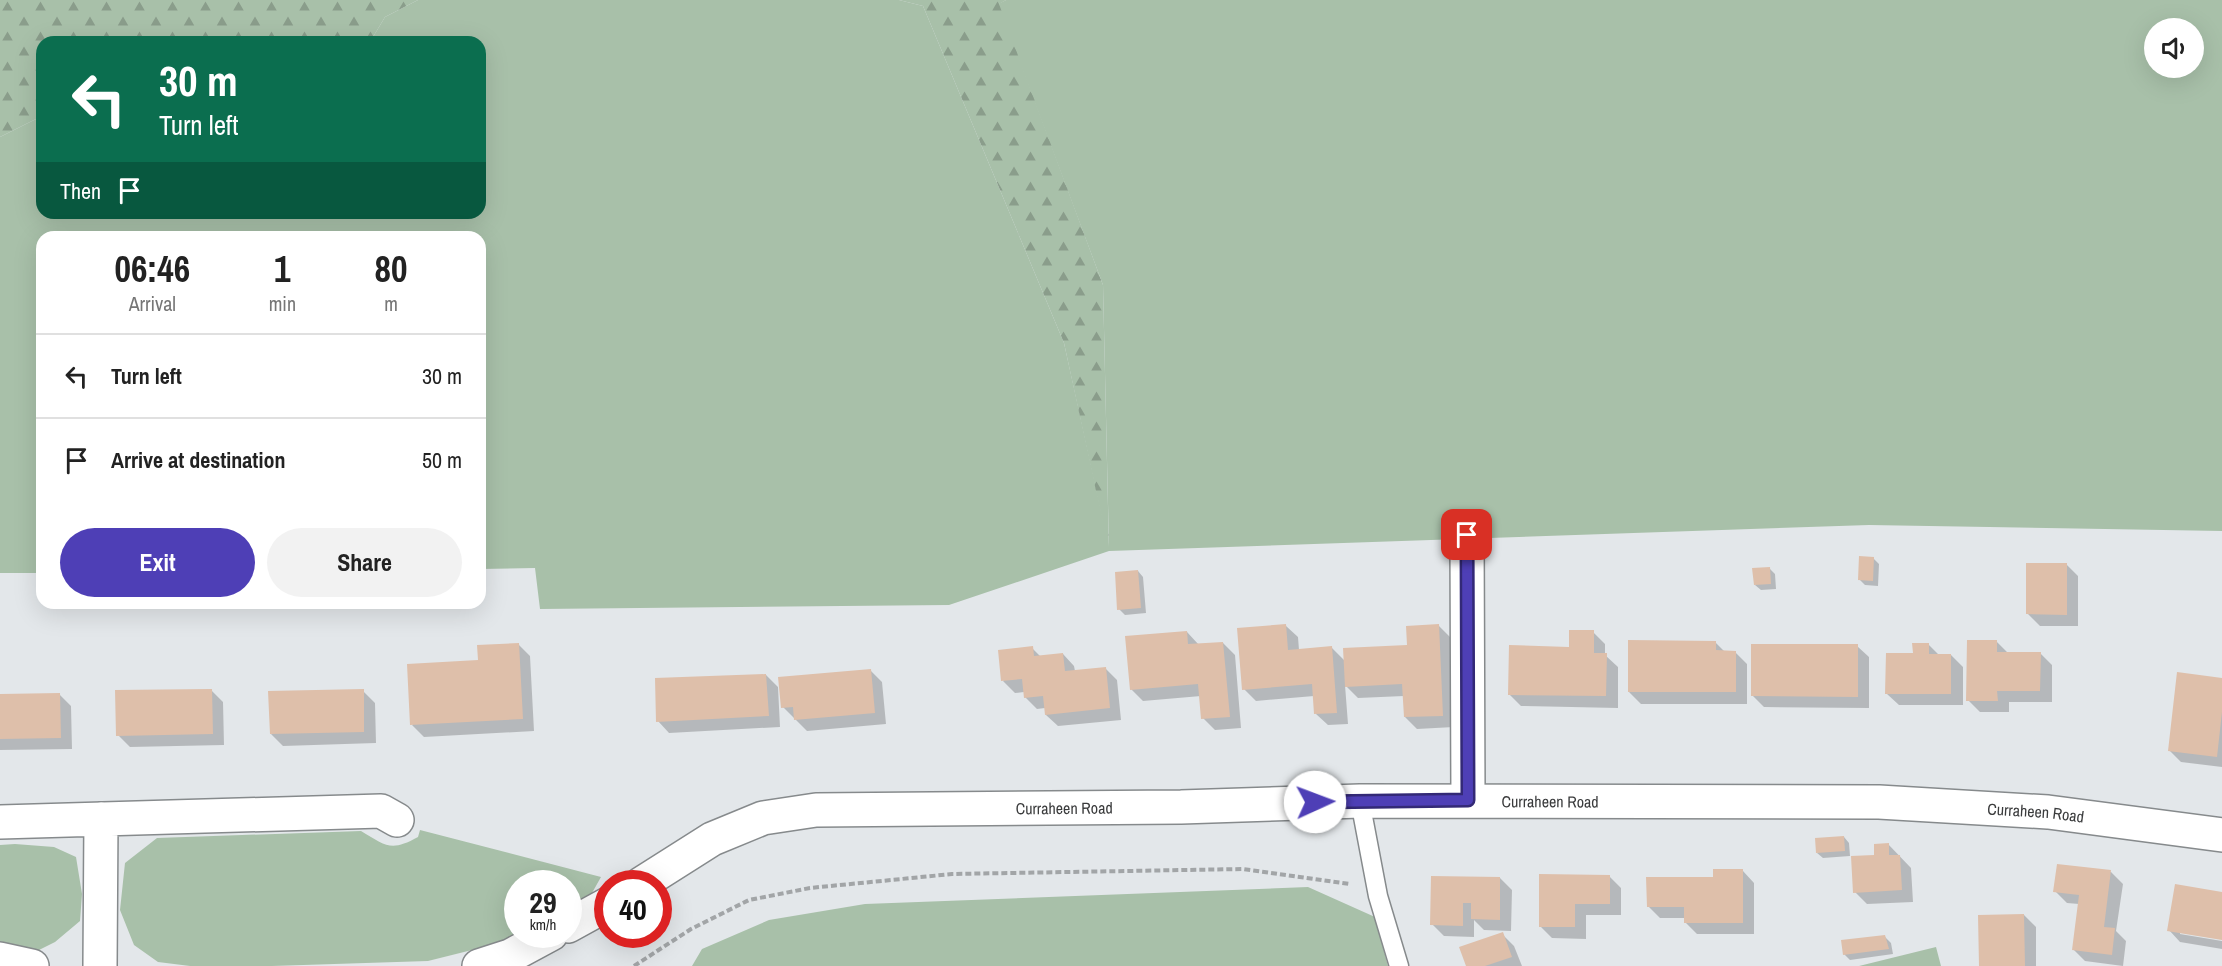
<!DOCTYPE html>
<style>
body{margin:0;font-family:"Archivo Narrow",sans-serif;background:#f2f2f2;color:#222;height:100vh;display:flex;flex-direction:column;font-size:22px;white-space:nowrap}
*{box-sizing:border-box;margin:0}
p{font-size:20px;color:#767676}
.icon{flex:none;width:33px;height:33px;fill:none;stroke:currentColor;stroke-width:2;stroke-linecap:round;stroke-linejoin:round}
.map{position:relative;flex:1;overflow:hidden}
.side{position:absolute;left:36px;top:231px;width:450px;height:378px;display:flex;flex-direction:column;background:#fff;border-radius:18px;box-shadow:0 6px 24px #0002}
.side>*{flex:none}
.hud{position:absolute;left:36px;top:36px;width:450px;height:183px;border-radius:18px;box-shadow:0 6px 24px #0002;background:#0b6e4f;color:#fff;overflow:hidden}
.buttons{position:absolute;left:2144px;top:18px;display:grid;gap:12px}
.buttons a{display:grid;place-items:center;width:60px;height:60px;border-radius:50%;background:#fff;box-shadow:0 6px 24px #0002;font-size:30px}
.speed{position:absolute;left:504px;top:870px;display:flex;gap:12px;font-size:30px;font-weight:700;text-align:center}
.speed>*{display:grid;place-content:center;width:78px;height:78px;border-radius:50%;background:#fff;box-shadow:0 6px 24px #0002;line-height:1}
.speed small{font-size:15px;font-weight:400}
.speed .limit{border:9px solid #d22;background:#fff;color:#111}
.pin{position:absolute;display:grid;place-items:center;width:51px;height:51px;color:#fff;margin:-26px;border-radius:12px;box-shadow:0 3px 9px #0006}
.me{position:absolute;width:66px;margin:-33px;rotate:88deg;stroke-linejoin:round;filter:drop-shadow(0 0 4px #0008)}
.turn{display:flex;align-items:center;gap:21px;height:126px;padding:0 24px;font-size:27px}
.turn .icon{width:78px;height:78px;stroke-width:2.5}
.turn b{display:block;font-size:42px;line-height:51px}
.then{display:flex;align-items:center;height:57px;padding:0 24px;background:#0003;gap:12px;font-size:22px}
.eta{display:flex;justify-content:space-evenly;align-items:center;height:102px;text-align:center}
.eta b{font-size:36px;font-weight:700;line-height:42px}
.button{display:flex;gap:12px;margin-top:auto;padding:12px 24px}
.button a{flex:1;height:69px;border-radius:36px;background:#4e3fb6;color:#fff;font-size:24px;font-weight:700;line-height:69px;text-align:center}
.button a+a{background:#f2f2f2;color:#222}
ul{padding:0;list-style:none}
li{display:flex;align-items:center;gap:18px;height:84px;padding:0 24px;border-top:2px solid #e0e0e0}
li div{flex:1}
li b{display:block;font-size:22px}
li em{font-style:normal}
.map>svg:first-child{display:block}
.green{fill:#a8c0a9;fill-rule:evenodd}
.forest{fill:url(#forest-firs)}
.shadow{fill:#0003}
.building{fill:#debfaa}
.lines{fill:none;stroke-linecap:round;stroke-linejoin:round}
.lane-casing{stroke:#868a8c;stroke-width:21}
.street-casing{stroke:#868a8c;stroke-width:36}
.secondary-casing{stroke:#868a8c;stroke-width:36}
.path{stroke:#a2a5a7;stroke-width:4;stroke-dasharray:6 3;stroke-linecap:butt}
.lane{stroke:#fff;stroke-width:18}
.street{stroke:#fff;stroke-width:33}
.secondary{stroke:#fff;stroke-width:33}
.route-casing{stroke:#332976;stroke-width:15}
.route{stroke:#4e3fb6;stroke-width:10}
.labels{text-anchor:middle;stroke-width:4.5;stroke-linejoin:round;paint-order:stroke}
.street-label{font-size:16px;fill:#3a3b3c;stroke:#f1f5f8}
</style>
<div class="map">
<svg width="2222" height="966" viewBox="0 0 2222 966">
<defs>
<pattern id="forest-firs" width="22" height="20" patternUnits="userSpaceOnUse" patternTransform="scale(1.5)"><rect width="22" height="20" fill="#a8c0a9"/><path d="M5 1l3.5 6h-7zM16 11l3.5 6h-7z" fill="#8a9d8b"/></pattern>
</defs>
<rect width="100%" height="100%" fill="#e3e7ea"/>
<path class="green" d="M418,0H899L923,6L1064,343L1109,547L1103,285L998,4L1006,0H2222V531L1869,525L1109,551L949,605L540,609L535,568L480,569V237H42V573H0V137L42,116V213H480V42H370L385,17ZM2154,28H2193V68H2154Z
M420,830L601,877L588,900L569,910L568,884H518V934L500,943L428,961L272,966H190L158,962L134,945L120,910L125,863L157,838L361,831C386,846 391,852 418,837Z
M15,844L54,847L76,857L82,894L80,921L55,942L35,952L0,942V845Z
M1308,887L1375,917L1388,966H692L702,949L769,920L865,904Z
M1936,947L1941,966H1859Z"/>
<path class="forest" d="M0,0H418L385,17L370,42H42V116L0,137Z
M899,0H1006L999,4L1103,285L1109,551L1064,343L923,6Z"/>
<path class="shadow" d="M1873,558L1879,564L1878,586L1865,585L1859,579Z
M2066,564L2078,576V626H2040L2028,614Z
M1770,569L1775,574L1776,589L1761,590L1755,585Z
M1138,571L1143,577L1146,613L1125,615L1119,609Z
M1438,625L1450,637L1454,727L1417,729L1405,717L1404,696L1358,698L1345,685L1348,724L1328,725L1316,714L1314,696L1256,701L1244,689L1286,626L1298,637L1299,650L1331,647L1345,661L1409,647Z
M1187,632L1199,645L1223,643L1235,655L1241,728L1215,730L1203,718L1201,696L1143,701L1131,689Z
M1593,632L1605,644V655L1618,667V708L1521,706L1509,694Z
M1996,641L2008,653H2040L2052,665V702H2009V712H1980L1968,700Z
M1715,642L1725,652H1735L1747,664V704H1641L1629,692Z
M518,644L530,656L534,731L424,737L412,725L479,662Z
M1928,644L1939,655H1951L1963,667V705H1899L1887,694L1914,654Z
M1857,646L1869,657V708L1764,707L1752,695Z
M1032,648L1041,657L1063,654L1074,666L1075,671L1105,668L1117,680L1121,720L1058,726L1046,715L1045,708L1037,709L1025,697L1024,692L1015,693L1003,681Z
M870,670L882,682L886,724L807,731L783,707Z
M766,675L778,687L780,727L669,733L658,721Z
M2222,679V767L2181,762L2169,750Z
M211,690L223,702L224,745L130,747L118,735Z
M363,691L375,703L376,743L283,746L271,734Z
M59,694L71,706L72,749L0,750V696Z
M1844,837L1849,843L1850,856L1823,858L1817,853Z
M1888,844L1911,868L1913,902L1867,904L1855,892L1876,856Z
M2058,865L2111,872L2123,884L2116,931L2126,941L2123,966L2085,961L2073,949L2079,904L2067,903L2055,891Z
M1743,871L1754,883V934H1697L1685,922V918H1660L1648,906L1715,879Z
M1609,876L1621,888V915H1586V939L1552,938L1541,927Z
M1433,877L1500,878L1512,890L1511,931L1484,930L1474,920V937L1444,936L1432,924Z
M2222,893V938L2180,931V934L2222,941V949L2180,942L2169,930Z
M2024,915L2036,927V966H1981Z
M1502,934L1514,946L1522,966H1467Z
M1885,937L1891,943L1893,954L1850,960L1844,954Z"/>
<path class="building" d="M1859,556L1874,557L1873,581L1858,580Z
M2026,563H2067V615L2026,614Z
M1770,567L1771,584L1754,585L1752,568Z
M1138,570L1141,608L1117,610L1115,572Z
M1286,624L1288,650L1332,646L1337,713L1314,714L1312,684L1242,690L1237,628Z
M1439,624L1443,716L1404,717L1402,684L1345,687L1343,648L1407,645L1406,626Z
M1569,630H1594V653H1607L1606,696L1508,695L1509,645L1569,647Z
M1187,631L1188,644L1223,642L1230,717L1201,719L1198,684L1130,690L1125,636Z
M1628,640L1716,641V650L1736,651V692H1628Z
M1967,640H1997V652H2041L2040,691H1997L1998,701H1966Z
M519,643L523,719L410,725L407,664L478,660L477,645Z
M1912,643H1929V654H1951V694H1885L1886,653H1913Z
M1751,644H1858V697L1751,696Z
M1033,646L1034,656L1063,653L1065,671L1106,667L1110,708L1045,715L1043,696L1024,698L1022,679L1001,681L998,650Z
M871,669L875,713L794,720L793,707L781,708L778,677Z
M2177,672L2222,678V712L2217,757L2168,751Z
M766,674L769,716L656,722L655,678Z
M212,689L213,734L116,736L115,690Z
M364,689V732L270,734L268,691Z
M60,693L61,738L0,739V694Z
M1844,836L1845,851L1816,853L1815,838Z
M1889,843V855H1900L1902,890L1853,893L1851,856L1874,855V844Z
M2057,864L2111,870L2104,927L2115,928L2112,955L2072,950L2079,895L2053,892Z
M1713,869H1743V923H1684V907H1647L1646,877H1713Z
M1539,874L1610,875V904H1575V927H1539Z
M1431,876L1500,877V920L1471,919V903H1463V926L1430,925Z
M2175,884L2222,892V940L2167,931Z
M2024,914L2025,966H1979L1978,915Z
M1503,932L1512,957L1485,966H1466L1459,947Z
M1885,935L1889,949L1843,955L1841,940Z"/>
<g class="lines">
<defs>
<path id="lane" d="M1360,801L1378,896L1399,966"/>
<path id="street" d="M1467,535L1468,800
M0,822L381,811L397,820
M100,966L101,819"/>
<g id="secondary">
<path id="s1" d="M641,884L712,839L763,818L816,810L1181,807L1360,801L1879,802L2048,812L2222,835"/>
<path d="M568,926L608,904"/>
<path d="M0,959L32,966"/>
<path d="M479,966L510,956L551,934"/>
</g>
</defs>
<use href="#lane" class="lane-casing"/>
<use href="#street" class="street-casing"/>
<use href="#secondary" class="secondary-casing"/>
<path class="path" d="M634,966L691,929L749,900L810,888L952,874L1243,869L1350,884"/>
<use href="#lane" class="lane"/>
<use href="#street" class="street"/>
<use href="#secondary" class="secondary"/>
</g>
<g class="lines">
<defs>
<path id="route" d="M1315,802L1468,800L1467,535"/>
</defs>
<use href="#route" class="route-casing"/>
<use href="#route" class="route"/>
</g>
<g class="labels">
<g class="street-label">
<text dy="6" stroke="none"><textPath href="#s1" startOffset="927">Curraheen Road</textPath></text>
<text dy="6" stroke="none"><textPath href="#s1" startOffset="441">Curraheen Road</textPath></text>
<text dy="6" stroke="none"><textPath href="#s1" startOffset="1413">Curraheen Road</textPath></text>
</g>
</g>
</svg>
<div class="buttons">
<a><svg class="icon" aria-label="sound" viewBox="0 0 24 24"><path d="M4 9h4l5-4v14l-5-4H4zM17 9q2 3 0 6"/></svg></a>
</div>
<div class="speed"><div>29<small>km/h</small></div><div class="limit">40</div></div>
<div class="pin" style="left:1467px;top:535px;background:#d93025"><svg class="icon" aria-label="arrive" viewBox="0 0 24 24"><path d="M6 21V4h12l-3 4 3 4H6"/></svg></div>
<svg class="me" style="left:1315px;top:802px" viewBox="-20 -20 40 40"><circle r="19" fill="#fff"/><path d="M0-13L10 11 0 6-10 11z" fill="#4e3fb6"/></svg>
<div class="hud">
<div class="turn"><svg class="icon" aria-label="left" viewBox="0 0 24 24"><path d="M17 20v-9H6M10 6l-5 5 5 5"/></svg><div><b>30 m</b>Turn left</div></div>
<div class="then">Then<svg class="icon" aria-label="arrive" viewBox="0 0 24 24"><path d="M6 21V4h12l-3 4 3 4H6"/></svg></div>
</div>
<section class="side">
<div class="eta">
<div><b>06:46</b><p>Arrival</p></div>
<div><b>1</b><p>min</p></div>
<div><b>80</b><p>m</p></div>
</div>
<ul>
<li><svg class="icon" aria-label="left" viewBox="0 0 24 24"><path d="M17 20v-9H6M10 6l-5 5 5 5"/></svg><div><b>Turn left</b></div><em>30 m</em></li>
<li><svg class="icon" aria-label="arrive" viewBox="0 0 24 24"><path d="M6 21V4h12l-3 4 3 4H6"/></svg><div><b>Arrive at destination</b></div><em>50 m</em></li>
</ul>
<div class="button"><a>Exit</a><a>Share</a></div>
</section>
</div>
